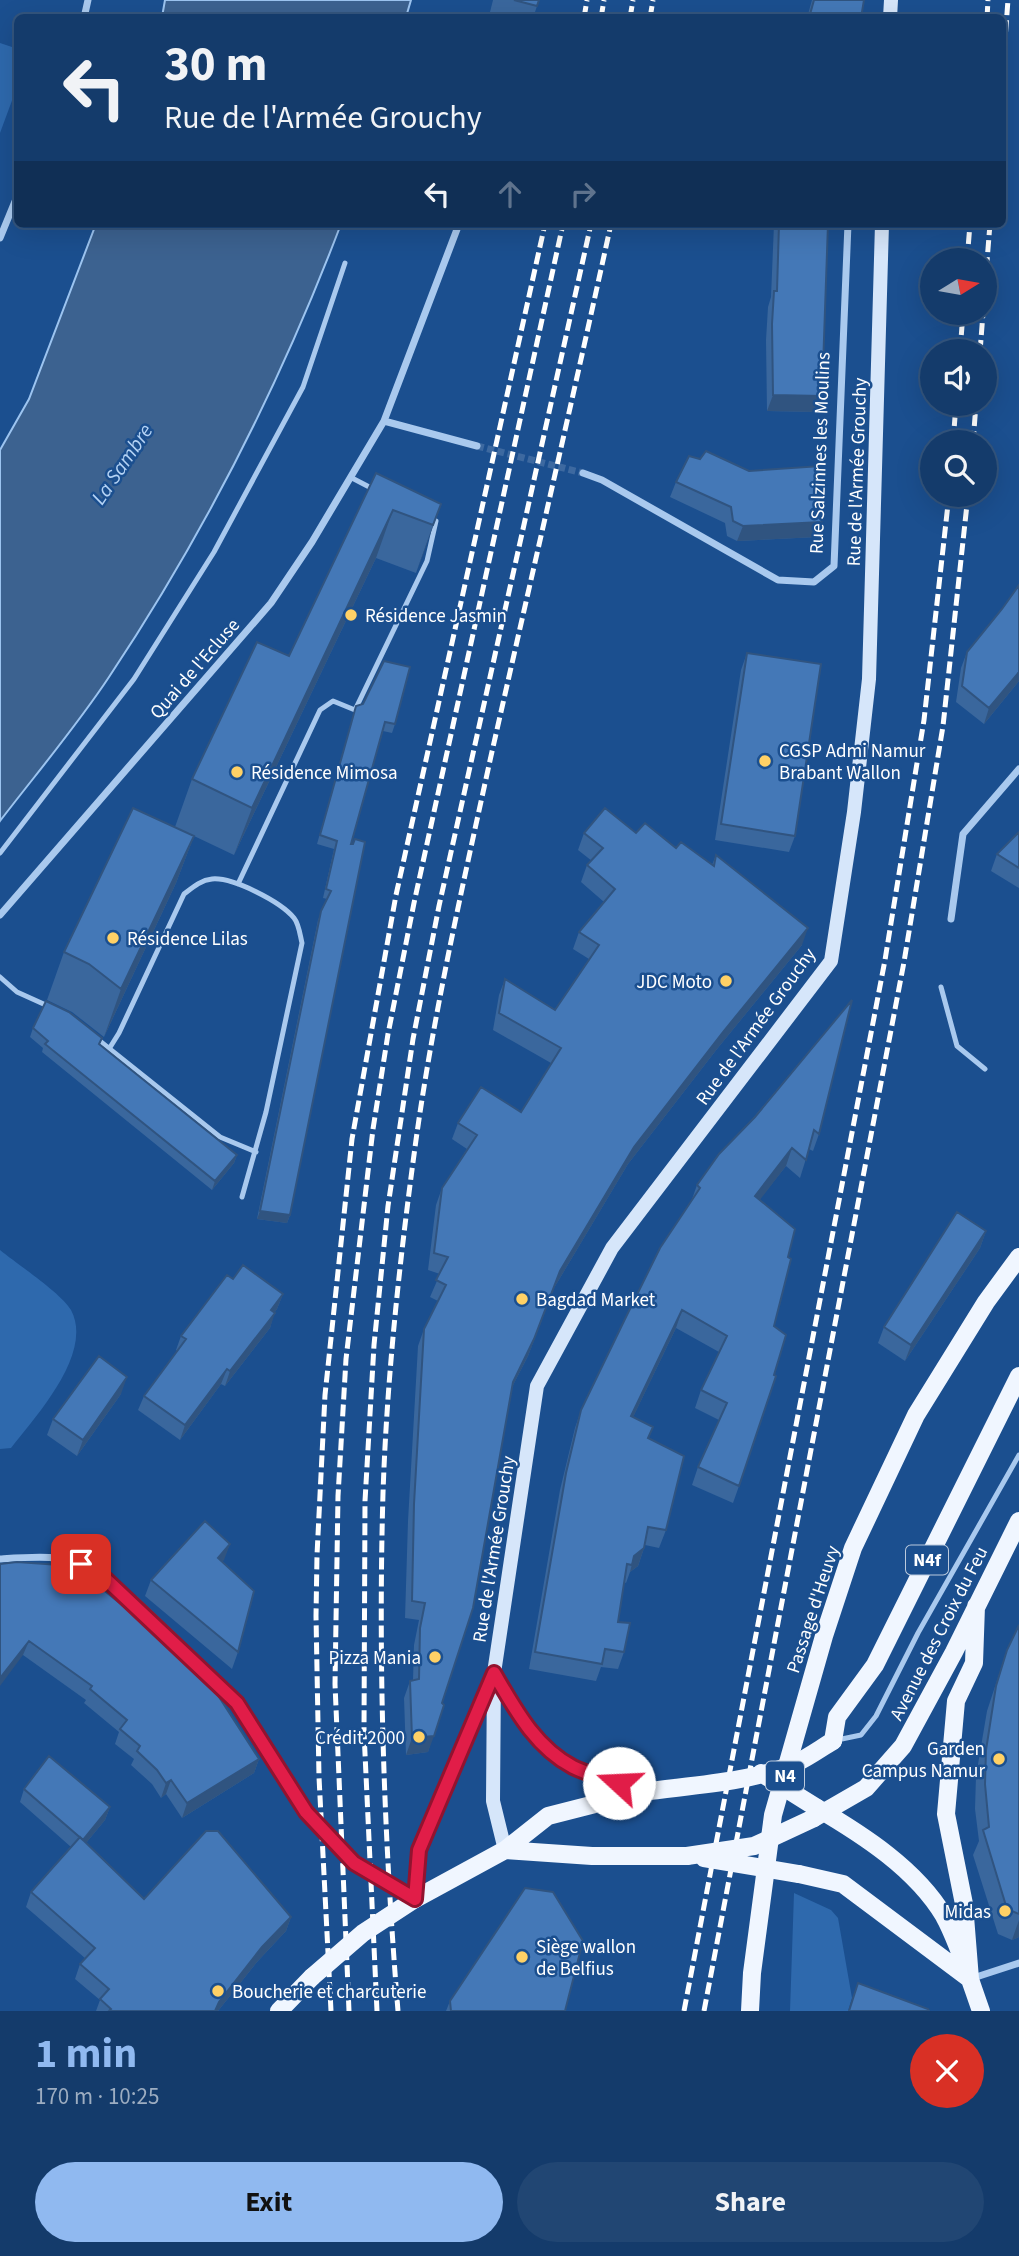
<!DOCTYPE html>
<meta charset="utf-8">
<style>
body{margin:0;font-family:"Source Sans 3",sans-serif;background:#214673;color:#f1f3f6;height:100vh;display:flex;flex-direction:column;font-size:26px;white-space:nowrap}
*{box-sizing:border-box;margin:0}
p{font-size:23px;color:#9dadc1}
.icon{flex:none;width:38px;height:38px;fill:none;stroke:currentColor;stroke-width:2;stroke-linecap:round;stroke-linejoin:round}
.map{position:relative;height:2011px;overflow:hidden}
.side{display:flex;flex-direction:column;background:#143b6b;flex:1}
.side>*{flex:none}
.guide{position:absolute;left:14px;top:14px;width:992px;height:214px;border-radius:10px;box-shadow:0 7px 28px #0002,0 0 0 2px #33557e;background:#143b6b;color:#f1f3f6;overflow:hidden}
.needle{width:46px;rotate:79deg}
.buttons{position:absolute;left:920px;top:248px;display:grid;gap:14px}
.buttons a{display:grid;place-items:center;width:77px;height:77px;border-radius:50%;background:#143b6b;box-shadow:0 7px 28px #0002,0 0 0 2px #33557e;font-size:35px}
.pin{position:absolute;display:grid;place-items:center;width:60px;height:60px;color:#fff;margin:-30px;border-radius:14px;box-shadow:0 4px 10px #0006}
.me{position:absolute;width:77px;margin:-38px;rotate:290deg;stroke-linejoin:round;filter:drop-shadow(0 0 5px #0008)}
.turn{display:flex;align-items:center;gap:24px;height:147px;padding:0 35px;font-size:32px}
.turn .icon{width:91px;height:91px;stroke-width:2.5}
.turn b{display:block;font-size:49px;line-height:60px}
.lanes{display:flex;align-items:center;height:66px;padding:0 35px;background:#0003;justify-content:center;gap:35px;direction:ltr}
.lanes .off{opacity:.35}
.round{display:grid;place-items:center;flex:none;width:74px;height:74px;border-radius:37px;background:#214673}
.summary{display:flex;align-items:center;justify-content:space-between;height:119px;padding:0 35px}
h1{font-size:42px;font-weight:700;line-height:52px;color:#90b9f0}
.primary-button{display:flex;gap:14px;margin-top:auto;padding:14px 35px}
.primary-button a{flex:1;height:80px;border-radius:42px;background:#90b9f0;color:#111;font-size:28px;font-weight:700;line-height:80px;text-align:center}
.primary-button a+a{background:#214673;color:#f1f3f6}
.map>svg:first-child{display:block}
.green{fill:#2e69ad}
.water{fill:#3c6290;stroke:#9cc4f0;stroke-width:2}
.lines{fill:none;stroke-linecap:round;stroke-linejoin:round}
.street-tunnel{stroke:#3d69a0;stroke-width:7;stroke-dasharray:7 3.5;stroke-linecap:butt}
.lane{stroke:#a9c9ee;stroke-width:5}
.street{stroke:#a9c9ee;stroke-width:7}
.secondary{stroke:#d6e6fa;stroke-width:14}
.primary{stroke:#f0f6ff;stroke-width:18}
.rail{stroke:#fff;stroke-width:5;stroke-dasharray:12 5;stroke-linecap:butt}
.street-bridge{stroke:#a9c9ee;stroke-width:7}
.primary-bridge{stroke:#f0f6ff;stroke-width:18}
.wall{fill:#3a679d}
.shaded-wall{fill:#305480}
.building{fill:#4478b7;stroke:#305480;stroke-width:2}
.route-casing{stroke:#92132f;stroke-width:18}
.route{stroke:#e11d48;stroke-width:12}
.poi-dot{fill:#ffd166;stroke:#1b4f8f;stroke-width:2.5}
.labels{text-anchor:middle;stroke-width:5;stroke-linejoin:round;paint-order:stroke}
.shield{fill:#1b4f8f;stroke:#bbcadd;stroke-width:2}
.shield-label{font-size:18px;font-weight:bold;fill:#fff}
.street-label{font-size:19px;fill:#fff;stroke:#1b4f8f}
.poi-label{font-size:19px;fill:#fff;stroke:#1b4f8f;text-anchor:start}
.water-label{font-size:21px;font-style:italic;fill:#b5d3f5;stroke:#1b4f8f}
</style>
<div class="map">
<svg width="1019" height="2011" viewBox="0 0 1019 2011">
<rect width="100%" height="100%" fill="#1b4f8f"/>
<path class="green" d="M0,43L18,49L17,87L0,133Z
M0,1250C17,1264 61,1293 71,1310C94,1353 36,1416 11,1448L0,1449Z
M794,1893L831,1910L838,1918L852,1998L848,2011H790Z"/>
<path class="water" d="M165,0H411L406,17H162Z
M96,224H341C281,382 203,536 109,677C76,727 36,774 0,821V450L29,399Z"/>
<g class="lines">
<path class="street-tunnel" d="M477,446L583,473"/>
<path class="lane" d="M352,478L375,490
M0,853L134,679L214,552L303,387L345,263
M238,884L320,710L333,701L355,710L427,561L436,521L430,518
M0,977L17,992L48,1006
M941,987L957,1046L985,1069
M96,1038L220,1137L256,1152
M109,1049L119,1033L184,894C193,887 201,880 212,879C233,877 281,902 294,918C299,924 300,935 302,943L266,1112L242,1197
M837,1740L861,1735L876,1716L918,1633L1019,1455"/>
<path class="street" d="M84,18L88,0
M0,238L18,194
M384,421L477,446
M583,473L602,480L778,580L814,582L834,566L848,224
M0,915L271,603L312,542L384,421L459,224
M951,919L963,834L1019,769
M0,1559C30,1557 65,1554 93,1567C107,1574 125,1597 137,1609
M197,1665L237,1703L306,1812
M970,1979L1019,1963"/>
<path class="secondary" d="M890,18L891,0
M495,1674C515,1709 537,1750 576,1767C597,1777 620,1784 642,1792
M505,1850L493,1801L494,1673L537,1386L612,1248L831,961L854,812L869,679L882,224
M415,1899L420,1850L491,1681"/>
<path class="primary" d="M833,1741L837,1717L875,1665L1019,1376
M817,1808C863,1835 916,1869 944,1916C958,1941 971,1983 981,2011
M814,1818L866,1788L903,1746L954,1652L1019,1521
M505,1850L592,1856H687
M799,1874L843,1884L970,1979
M415,1899L505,1850L548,1816L642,1792
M970,1979L964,1904L946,1814L956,1701L974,1663L976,1606
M279,2011L312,1977
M750,2011L752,1973L773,1815L824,1636L853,1548L916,1415L986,1302L1019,1257"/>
<path class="rail" d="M584,18L587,0
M601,18L604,0
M630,18L633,0
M650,18L653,0
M987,18L988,0
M1003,66L1008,0
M967,261L970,224
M985,286L990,224
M960,352L963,313
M980,352L983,313
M953,443L956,404
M973,443L976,404
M331,2011L319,1777L316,1616L317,1555L325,1395L352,1139L396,895L545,224
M349,2011L335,1684L338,1496L346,1359L373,1129L388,1034L414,903L563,224
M377,2011L364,1732L365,1501L374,1345L388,1206L413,1039L439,906L591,224
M398,2011C384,1839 378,1665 383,1493C387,1375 400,1257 416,1140C434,1011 463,884 491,756C531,579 572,402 611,224
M684,2011L885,960L924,720L949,495
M704,2011L904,962L943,726L968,495"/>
<path class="street-bridge" d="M306,1812L354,1863L415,1899"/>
<path class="primary-bridge" d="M761,1773L817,1808
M642,1792C693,1785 749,1783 796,1763C809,1757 821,1748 833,1741
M687,1856L754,1846L814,1818
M704,1858L799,1874
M312,1977L363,1933L415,1899"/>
</g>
<path class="wall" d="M493,0H539L533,18H512L490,12Z
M812,0H864L861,18H807Z
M774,224H828L817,412L767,411L766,340L768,307L771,297Z
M376,473L441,504L416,573L376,558L234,855L194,836L176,883L104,1037L72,1012L47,1000L64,952L175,827L192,779L289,656Z
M676,482L822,522L817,537L737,541L727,536L725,523L670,497Z
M1019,585V681L984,724L956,702L961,668L967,652L1002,609Z
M747,653L795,836L789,852L715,840L741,670Z
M356,706L395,724L392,733L383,731L351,844L290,1215L287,1223L257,1219L318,920L327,899L323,898L334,849L317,844Z
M1019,832V888L991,871L997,854Z
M584,833H636L676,848L712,865L716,855L802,945L717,1049L628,1164L554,1288L528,1356L511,1389L442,1703L428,1752L406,1755L404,1698L410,1681L413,1680L414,1645L419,1620L405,1618L408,1521L418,1346L424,1329L438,1301L430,1297L440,1274L428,1270L436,1205L442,1188L467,1149L452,1139L458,1123L521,1112L551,1063L493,1030L499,995L505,979L555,1010L589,959L573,949L579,932L604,902L581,882L587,865L592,861L578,850Z
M852,1000L819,1134L813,1151L809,1149L800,1178L786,1166L759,1200L788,1257L739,1486L733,1503L692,1485L698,1467L719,1420L695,1408L701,1390L719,1352L676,1328L633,1417L649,1438L666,1530L659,1548L645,1545L638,1566L630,1572L626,1583L624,1582L618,1622L624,1652L618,1669L601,1667L596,1681L529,1669L560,1490L575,1428L581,1410L691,1202L697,1185Z
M33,1028L102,1038L100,1044L237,1155L234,1163L212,1190L42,1052L43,1048L30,1037Z
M986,1231L980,1248L905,1361L878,1343L884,1327Z
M283,1294L277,1309L274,1313L270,1328L225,1386L221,1384L180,1440L138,1410L144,1396L177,1351L176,1350L181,1336Z
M121,1394L77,1456L47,1435L53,1419Z
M230,1544L222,1562L238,1652L232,1669L145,1596L151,1580Z
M0,1564L259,1759L254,1773L182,1818L166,1794L161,1798L152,1784L131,1765L134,1759L115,1744L119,1732L84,1703L86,1700L23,1655Z
M1019,1625V1937L1012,1940L998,1934L973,1855L979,1841L975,1809L976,1776L987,1711L1007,1650Z
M24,1789L110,1807L105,1820L86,1843L144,1899L291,1917L286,1931L257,1962L218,2011H96L100,2000L75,1979L80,1964L86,1959L26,1907L31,1892L71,1847L20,1802Z
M450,2001L565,2011H446Z"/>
<path class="shaded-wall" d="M773,395L822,396L817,412L767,411Z
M441,504L424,552L416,573L433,525Z
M393,510L376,558L234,855L252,808Z
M822,522L817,537L737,541L743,526Z
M1019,672V681L984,724L989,708Z
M194,836L176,883L104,1037L121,989Z
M808,928L802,945L717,1049L628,1164L554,1288L528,1356L506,1399L560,1271L634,1147L723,1032Z
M792,1148L786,1166L749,1214L755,1196Z
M237,1155L234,1163L212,1190L215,1181Z
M260,1211L290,1215L287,1223L257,1219Z
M986,1231L980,1248L905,1361L911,1345Z
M283,1294L277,1309L266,1325L271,1310Z
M682,1310L676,1328L625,1434L631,1416Z
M275,1313L270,1328L225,1386L230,1371Z
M227,1369L221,1384L180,1440L185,1425Z
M127,1377L121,1394L77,1456L83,1440Z
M230,1544L224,1560L212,1575L218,1558Z
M644,1548L638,1566L630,1572L634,1556Z
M29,1641L23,1655L0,1686V1678Z
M434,1736L428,1752L406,1755L412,1738Z
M259,1759L254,1773L182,1818L187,1803Z
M171,1780L166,1794L161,1798L166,1783Z
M110,1807L105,1820L77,1854L82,1840Z
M291,1917L286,1931L257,1962L218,2011H215L219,2002L262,1947Z
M1019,1920V1937L1012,1940Z"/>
<path class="building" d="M514,0H539L537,6Z
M814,0H864L861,18H809Z
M779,224H828L822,396L773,395L772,324L774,291H777Z
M706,451L749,471L821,466L822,522L743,526L733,521L731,507L676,482L689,456L700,459Z
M376,473L441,504L433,525L393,510L252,808L192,779L257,642L289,656Z
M1019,585V672L989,708L962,686L967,652L1002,609Z
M747,653L821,664L795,836L721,824Z
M384,661L410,667L395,724L385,722L351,844H353L355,839L365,842L290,1215L260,1211L321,911L331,891L326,889L337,841L320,835L356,706L363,704Z
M133,808L194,836L121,989L89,964L64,952Z
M605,808L636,833L645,823L676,848L681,842L714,866L716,855L808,928L723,1032L634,1147L560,1271L534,1339L513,1382L473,1608L442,1703L444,1705L434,1736L412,1738L410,1681L419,1679L420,1628L425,1603L412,1601L414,1504L424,1329L446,1285L436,1280L448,1257L434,1253L442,1188L477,1135L458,1123L481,1087L521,1112L561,1048L499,1013L505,979L555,1010L599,945L579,932L615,889L587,865L603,848L584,833Z
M1019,832V868L997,854Z
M852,1000L819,1134L814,1130L806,1160L792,1148L755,1196L795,1229L788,1257L791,1259L774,1326L786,1335L774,1375L776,1376L739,1486L698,1467L727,1403L701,1390L727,1336L682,1310L631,1416L653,1427L648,1438L684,1456L666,1530L648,1527L644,1548L634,1556L632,1565L627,1564L618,1622L630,1623L624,1652L605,1649L602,1664L535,1652L566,1473L581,1410L625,1319L660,1248L700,1188L697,1185L719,1154L755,1117Z
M46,1001L69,1012L102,1038L99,1044L237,1155L215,1181L45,1044L48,1041L33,1028Z
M957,1212L986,1231L911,1345L884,1327Z
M243,1265L283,1294L271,1310L275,1313L230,1371L227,1369L185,1425L144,1396L186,1339L181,1336L227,1275L233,1279Z
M99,1356L127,1377L83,1440L53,1419Z
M205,1521L230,1544L218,1558L254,1591L238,1652L151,1580Z
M17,1562L74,1566L127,1609L137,1597L183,1641L259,1759L187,1803L171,1780L166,1783L157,1770L137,1751L140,1746L120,1729L127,1720L90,1689L92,1686L29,1641L0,1678V1564Z
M1019,1625V1914L1007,1909L983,1830L989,1827L985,1784L986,1750L996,1686L1007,1650Z
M49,1756L110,1807L83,1840L24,1789Z
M206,1831H218L291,1917L262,1947L219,2002L215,2011H109L111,2009L100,1999L109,1989L80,1964L95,1948L31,1892L80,1837L144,1899Z
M525,1888L553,1892L583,1941L565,2011H451L450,2001Z
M858,1983L928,2009L929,2011H849Z"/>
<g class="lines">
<defs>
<path id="route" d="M81,1564L94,1568L237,1703L306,1812L354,1863L415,1899L419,1850L494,1673C515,1709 535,1747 573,1767C587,1774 604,1778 619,1783"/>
</defs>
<use href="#route" class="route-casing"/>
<use href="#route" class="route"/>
</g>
<g class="poi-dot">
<circle cx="351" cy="615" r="7"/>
<circle cx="765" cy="761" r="7"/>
<circle cx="237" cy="772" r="7"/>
<circle cx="113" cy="938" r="7"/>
<circle cx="726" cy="981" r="7"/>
<circle cx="522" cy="1299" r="7"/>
<circle cx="435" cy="1657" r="7"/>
<circle cx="419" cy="1737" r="7"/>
<circle cx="999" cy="1759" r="7"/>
<circle cx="1005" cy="1911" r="7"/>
<circle cx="522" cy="1957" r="7"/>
<circle cx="218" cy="1991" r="7"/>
</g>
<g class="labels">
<g class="shield">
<rect x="906" y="1545.5" width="42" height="29" rx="5"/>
<rect x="766" y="1761.5" width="38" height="29" rx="5"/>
</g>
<g class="shield-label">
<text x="927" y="1566">N4f</text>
<text x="785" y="1782">N4</text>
</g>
<g class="street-label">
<text transform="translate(819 453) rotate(-88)" y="7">Rue Salzinnes les Moulins</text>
<text transform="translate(856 472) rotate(-88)" y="7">Rue de l'Armée Grouchy</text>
<text transform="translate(194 668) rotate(-49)" y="7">Quai de l'Ecluse</text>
<text transform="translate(755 1026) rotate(-54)" y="7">Rue de l'Armée Grouchy</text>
<text transform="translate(493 1549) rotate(-81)" y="7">Rue de l'Armée Grouchy</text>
<text transform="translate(812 1609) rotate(-72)" y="7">Passage d'Heuvy</text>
<text transform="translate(938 1633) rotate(-63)" y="7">Avenue des Croix du Feu</text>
</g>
<g class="poi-label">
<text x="365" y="622">Résidence Jasmin</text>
<text x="779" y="757">CGSP Admi Namur<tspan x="779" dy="22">Brabant Wallon</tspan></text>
<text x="251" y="779">Résidence Mimosa</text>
<text x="127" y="945">Résidence Lilas</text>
<text x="712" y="988" text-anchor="end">JDC Moto</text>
<text x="536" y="1306">Bagdad Market</text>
<text x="421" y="1664" text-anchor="end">Pizza Mania</text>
<text x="405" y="1744" text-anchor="end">Crédit 2000</text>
<text x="985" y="1755" text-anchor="end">Garden<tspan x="985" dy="22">Campus Namur</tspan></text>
<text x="991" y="1918" text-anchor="end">Midas</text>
<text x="536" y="1953">Siège wallon<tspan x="536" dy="22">de Belfius</tspan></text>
<text x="232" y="1998">Boucherie et charcuterie</text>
</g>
<g class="water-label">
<text transform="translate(122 464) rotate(-56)" y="7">La Sambre</text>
</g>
</g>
</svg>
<div class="buttons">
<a><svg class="needle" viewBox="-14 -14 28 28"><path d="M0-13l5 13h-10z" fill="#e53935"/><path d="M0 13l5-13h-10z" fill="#9dadc1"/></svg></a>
<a><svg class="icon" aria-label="sound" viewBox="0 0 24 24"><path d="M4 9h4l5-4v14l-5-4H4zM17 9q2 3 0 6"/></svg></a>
<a><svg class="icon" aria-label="search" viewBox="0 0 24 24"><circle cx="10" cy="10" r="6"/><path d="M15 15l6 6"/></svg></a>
</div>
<div class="pin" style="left:81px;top:1564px;background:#d93025"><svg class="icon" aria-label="arrive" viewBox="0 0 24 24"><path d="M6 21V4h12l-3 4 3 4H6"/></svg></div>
<svg class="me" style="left:619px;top:1783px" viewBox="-20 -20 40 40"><circle r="19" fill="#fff"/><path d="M0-13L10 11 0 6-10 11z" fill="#e11d48"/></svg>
<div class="guide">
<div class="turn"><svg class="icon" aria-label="left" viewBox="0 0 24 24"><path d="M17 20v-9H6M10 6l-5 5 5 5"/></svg><div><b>30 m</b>Rue de l'Armée Grouchy</div></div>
<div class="lanes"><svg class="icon" aria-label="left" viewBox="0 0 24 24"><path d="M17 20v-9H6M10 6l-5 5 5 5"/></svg><svg class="icon off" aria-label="ahead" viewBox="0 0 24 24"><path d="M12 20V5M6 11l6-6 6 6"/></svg><svg class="icon off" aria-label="right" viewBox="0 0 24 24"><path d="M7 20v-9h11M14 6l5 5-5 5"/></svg></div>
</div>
</div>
<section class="side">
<div class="summary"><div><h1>1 min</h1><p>170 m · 10:25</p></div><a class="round" style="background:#d93025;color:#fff"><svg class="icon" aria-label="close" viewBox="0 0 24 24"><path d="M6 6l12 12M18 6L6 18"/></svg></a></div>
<div class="primary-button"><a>Exit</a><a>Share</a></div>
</section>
